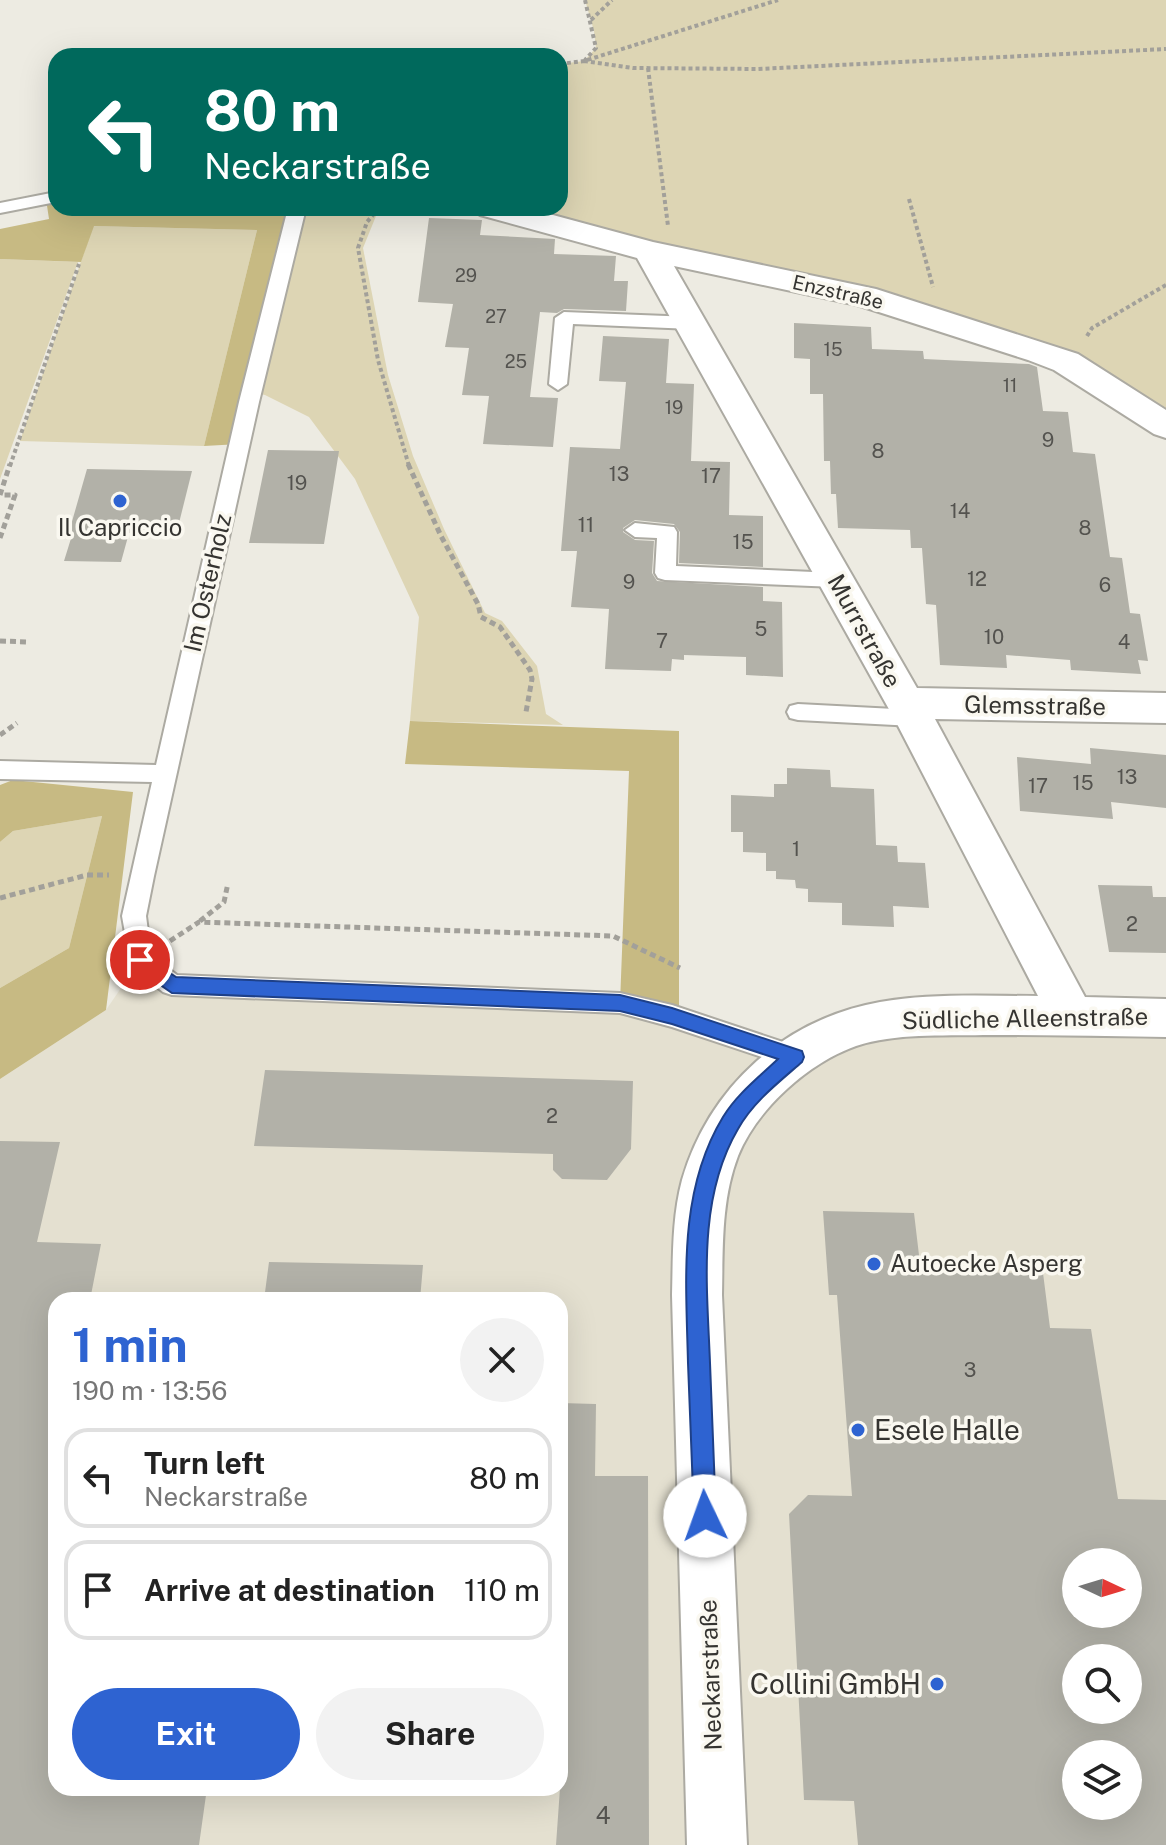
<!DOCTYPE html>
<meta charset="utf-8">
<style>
body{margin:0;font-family:"Public Sans",sans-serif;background:#f2f2f2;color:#222;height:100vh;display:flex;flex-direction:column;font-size:30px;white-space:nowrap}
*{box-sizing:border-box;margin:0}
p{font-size:26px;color:#767676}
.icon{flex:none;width:44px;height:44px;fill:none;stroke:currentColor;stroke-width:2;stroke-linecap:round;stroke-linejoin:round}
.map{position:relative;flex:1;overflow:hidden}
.details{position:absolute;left:48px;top:1292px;width:520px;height:504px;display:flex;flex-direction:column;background:#fff;border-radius:24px;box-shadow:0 8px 32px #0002}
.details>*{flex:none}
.top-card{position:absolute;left:48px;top:48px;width:520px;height:168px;border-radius:24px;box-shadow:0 8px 32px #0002;background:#00695c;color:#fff;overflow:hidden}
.needle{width:52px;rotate:94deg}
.buttons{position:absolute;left:1062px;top:1548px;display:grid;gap:16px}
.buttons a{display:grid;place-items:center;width:80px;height:80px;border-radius:50%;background:#fff;box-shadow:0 8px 32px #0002;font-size:40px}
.pin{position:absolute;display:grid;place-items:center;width:68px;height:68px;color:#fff;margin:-34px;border:4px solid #fff;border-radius:50%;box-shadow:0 2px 8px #0007}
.me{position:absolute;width:88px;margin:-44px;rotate:357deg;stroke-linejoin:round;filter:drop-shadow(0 0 6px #0008)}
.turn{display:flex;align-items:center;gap:28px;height:168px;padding:0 24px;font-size:36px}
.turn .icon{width:104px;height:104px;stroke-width:2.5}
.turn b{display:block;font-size:56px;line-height:68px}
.round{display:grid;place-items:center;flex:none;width:84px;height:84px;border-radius:42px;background:#f2f2f2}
.summary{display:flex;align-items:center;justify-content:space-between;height:136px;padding:0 24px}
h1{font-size:48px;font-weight:700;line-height:60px;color:#2e63d1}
.cta{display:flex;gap:16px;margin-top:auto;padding:16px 24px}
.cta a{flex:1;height:92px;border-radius:48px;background:#2e63d1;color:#fff;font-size:32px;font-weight:700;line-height:92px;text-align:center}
.cta a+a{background:#f2f2f2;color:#222}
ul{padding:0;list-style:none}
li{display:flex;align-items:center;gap:24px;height:100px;margin:0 16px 12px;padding:0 8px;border:4px solid #e0e0e0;border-radius:24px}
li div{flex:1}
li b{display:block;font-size:30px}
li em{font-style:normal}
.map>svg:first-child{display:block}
.built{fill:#e4e0d0;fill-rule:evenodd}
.green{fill:#ddd5b4}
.forest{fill:#c7ba83}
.building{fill:#b2b1a8;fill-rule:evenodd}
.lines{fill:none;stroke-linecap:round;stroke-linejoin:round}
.lane-casing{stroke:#acaaa2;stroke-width:4}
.street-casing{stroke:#acaaa2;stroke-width:4}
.path-far1{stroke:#a2a09a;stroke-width:4;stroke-dasharray:4 3;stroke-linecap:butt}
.path{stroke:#a2a09a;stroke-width:5;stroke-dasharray:6 4;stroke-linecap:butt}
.lane{fill:#fff;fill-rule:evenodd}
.street{fill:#fff;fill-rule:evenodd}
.route{fill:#2e63d1;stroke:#1e4088;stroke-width:2}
.poi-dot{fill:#2e63d1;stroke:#faf8f0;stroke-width:3}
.labels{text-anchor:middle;stroke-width:7;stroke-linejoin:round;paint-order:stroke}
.far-number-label{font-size:18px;fill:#54534f}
.far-street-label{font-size:20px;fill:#353431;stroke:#faf8f0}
.number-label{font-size:20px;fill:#54534f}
.poi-label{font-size:24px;fill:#353431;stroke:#faf8f0}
.street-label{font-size:24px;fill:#353431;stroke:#faf8f0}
.near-number-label{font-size:24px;fill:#54534f}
.near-poi-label{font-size:28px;fill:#353431;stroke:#faf8f0;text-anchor:start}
</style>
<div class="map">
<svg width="1166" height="1845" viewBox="0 0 1166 1845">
<rect width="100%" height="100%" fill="#edebe2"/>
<path class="built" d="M140,960L172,985L609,1002L795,1056L823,1039L1166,1018V1845H0V1079L106,1010ZM56,1300H560V1788H56ZM1076,1562H1128V1614H1076ZM1076,1658H1128V1710H1076ZM1076,1754H1128V1806H1076Z"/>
<path class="green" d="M585,0H1166V426L1066,362L506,208H560V64L584,61L596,48L594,31Z
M297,208H386L376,216L363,248L388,375L413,456L444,529L485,613L502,621L537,666L546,714L563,725L410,721L419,617L355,479L309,417L265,395L252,392Z
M93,226L257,230L204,446L20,441Z
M0,259L78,262L0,479Z
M102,816L69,948L0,988V842L13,831Z"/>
<path class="forest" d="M56,197V208H297L240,444L204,446L257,230L94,226L81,262L0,259V229L49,219L46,199Z
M410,721L679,731V1018L620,1003L629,771L405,764Z
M13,780L133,792L106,1010L0,1079V988L69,948L102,816L13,831L0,842V785Z"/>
<path class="building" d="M429,218L482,220L480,235L555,239L554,254L616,256L614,281H628L626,311L564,309L557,313L540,312L530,397L558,398L553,447L483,444L489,396L462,395L469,348L445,347L453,304L418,302Z
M794,323L871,327L872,349L923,351L924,359L1029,364L1037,367L1043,411L1068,412L1073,452L1095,454L1110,557L1122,558L1130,613L1140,614L1148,661L1138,660L1141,674L1071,670L1070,660L1006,655L1007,668L940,665L936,605L926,604L922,548H911L910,530L838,528L836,494H831L830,461H824L823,394H810V359L794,358Z
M603,336L669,339L666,383L694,384L691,461L730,462L729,515L763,516V567L679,563L680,532L674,524L635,520L623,528V532L635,540L654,541L652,573L657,581L763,587V601L782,602L783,677L746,675V657L684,655V660L672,659L671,671L605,669L609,609L571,607L577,551H561L570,447L620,449L626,382L599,381Z
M268,450L339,451L324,544L249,543Z
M87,469L192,471L179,523L152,522L149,534L129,533L121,562L64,561L73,532H69Z
M1090,748L1166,755V808L1111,802L1113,819L1020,811L1017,757L1091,764Z
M787,768L830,770L831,787L874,789L876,845L897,846L898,862L925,863L929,908L893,906L894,927L842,925V903L808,902V889L796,888L795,880L776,879V871H766V853L743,852V832H731V795L774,797V784H787Z
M1098,885L1152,886L1153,897H1166V953L1109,952Z
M265,1070L633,1081L631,1149L607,1180L562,1179L553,1170V1154L254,1146Z
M0,1141L60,1142L37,1242L101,1244L90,1300H56V1788H207L199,1845H0Z
M823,1211L914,1213L921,1272L1043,1273L1050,1328L1091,1329L1118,1499L1166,1500V1845H858L854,1801L804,1800L789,1514L808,1495L852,1496L837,1295H829ZM1076,1562H1128V1614H1076ZM1076,1658H1128V1710H1076ZM1076,1754H1128V1806H1076Z
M269,1262L423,1265L420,1300H264Z
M560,1403L596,1404L595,1476H648L649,1845H556L560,1788L564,1518H560Z"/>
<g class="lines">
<defs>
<path id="lane" d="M56,192V202L0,213V203Z
M288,208H306L259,402L154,876L146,916L151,955L177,975L620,993L672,1005L804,1049L808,1057L804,1065L795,1068L672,1027L620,1013L172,995L163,992L131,967L122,916L152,782L0,779V761L156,765L239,402Z
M564,312L692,317L701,323L692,329L573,324L567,384L558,390L549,384L555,318Z
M635,523L674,527L677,532L676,566L836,573L843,575L846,580L843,585L836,587L665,580L658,578L655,573L657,538L635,537L625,530Z
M798,704L914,710L922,712L925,718L922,724L914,726L798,720L790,718L787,712L790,706Z"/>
<path id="street" d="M475,208H527L653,242L876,289L1078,354L1166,410V438L1154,434L1054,370L1028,360L857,305L674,266L917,688L1166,693V723L935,719L1085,997L1166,999V1037C1105,1036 1044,1035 983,1035C941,1036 896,1033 856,1046C808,1063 757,1109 738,1156C721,1200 723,1249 722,1295L747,1845H687L672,1295C673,1257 672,1217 682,1180C709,1087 784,1019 880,1002C931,993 986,996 1038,996L895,720L637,258L480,215Z"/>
</defs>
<use href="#lane" class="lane-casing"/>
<use href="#street" class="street-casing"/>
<path class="path-far1" d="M585,0L596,48L585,60
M591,20L612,0
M584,61L633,68L758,69L1166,49
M560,64L584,61L778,0
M648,68L668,226
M909,199L933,287
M379,208L367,222L358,248L378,360L409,466
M1087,336L1092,328L1166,285
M10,466L79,264"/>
<path class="path" d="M408,464L441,536L478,604L481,617L500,627L530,670L532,679L526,712
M0,495L10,464
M0,538L15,495H1
M0,641L29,642
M0,735L17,723
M0,898L87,875H109
M200,921L224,902L228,883
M170,941L199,922L613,936L680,968"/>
<use href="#lane" class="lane"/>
<use href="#street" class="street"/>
</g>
<path class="route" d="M140,953L176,977L620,995L672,1008L802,1051L804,1057L802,1062C779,1082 753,1102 738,1129C697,1199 707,1285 710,1363C712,1414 714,1465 716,1516L713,1524L705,1527L697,1524L694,1516C692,1465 690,1414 688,1363C686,1279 678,1191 723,1117C737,1094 759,1077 778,1059L672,1024L620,1011L172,993L133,966L131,960L133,955Z"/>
<g class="poi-dot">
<circle cx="120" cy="501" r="8"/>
<circle cx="874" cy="1264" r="8"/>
<circle cx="858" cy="1430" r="8"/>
<circle cx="937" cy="1684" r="8"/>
</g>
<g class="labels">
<g class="far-number-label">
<text x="466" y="282">29</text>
<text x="496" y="323">27</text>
<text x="833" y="356">15</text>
<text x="516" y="368">25</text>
<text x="1010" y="392">11</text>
<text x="674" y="414">19</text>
</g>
<g class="far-street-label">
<text transform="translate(838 292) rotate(13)" y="7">Enzstraße</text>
</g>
<g class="number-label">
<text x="1048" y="447">9</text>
<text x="878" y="458">8</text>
<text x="619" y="481">13</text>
<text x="711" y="483">17</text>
<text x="297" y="490">19</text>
<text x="960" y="518">14</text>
<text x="586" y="532">11</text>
<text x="1085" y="535">8</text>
<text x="743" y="549">15</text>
<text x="977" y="586">12</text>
<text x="629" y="589">9</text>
<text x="1105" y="592">6</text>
<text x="761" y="636">5</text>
<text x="994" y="644">10</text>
<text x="662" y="648">7</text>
<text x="1124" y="649">4</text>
<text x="1127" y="784">13</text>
<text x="1083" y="790">15</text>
<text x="1038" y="793">17</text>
<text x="796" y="856">1</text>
<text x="1132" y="931">2</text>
<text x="552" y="1123">2</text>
<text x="970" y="1377">3</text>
</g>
<g class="poi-label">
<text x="120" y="536">Il Capriccio</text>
<text x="890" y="1272" text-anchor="start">Autoecke Asperg</text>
</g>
<g class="street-label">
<text transform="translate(208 583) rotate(-77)" y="8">Im Osterholz</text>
<text transform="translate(864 631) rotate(61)" y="8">Murrstraße</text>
<text transform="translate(1035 706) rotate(1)" y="8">Glemsstraße</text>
<text transform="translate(1025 1019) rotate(-1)" y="8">Südliche Alleenstraße</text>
<text transform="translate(711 1675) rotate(-92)" y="8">Neckarstraße</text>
</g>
<g class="near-number-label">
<text x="603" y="1824">4</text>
</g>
<g class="near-poi-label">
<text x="874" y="1440">Esele Halle</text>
<text x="921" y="1694" text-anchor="end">Collini GmbH</text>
</g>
</g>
</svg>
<div class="buttons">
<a><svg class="needle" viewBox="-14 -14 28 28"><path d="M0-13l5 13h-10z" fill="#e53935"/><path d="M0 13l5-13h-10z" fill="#767676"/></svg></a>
<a><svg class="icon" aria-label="search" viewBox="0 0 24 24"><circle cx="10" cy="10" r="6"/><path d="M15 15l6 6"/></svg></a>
<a><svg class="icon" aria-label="layers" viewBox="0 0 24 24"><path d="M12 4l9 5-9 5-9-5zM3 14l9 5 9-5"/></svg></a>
</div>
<div class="pin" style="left:140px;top:960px;background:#d93025"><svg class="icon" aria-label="arrive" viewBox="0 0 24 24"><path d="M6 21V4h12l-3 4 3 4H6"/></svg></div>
<svg class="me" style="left:705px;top:1516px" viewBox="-20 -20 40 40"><circle r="19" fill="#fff"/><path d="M0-13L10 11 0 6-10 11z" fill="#2e63d1"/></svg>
<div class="top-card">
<div class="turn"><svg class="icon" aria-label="left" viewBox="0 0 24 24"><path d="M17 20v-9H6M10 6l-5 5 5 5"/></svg><div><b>80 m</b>Neckarstraße</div></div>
</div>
<section class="details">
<div class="summary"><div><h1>1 min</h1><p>190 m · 13:56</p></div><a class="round"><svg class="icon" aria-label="close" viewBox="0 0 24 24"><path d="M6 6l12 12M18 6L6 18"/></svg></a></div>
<ul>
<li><svg class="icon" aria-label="left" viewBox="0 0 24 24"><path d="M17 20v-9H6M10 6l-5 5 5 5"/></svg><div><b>Turn left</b><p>Neckarstraße</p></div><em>80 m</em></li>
<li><svg class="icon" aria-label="arrive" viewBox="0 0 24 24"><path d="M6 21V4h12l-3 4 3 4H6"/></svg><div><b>Arrive at destination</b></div><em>110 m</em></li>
</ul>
<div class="cta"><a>Exit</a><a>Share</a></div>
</section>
</div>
